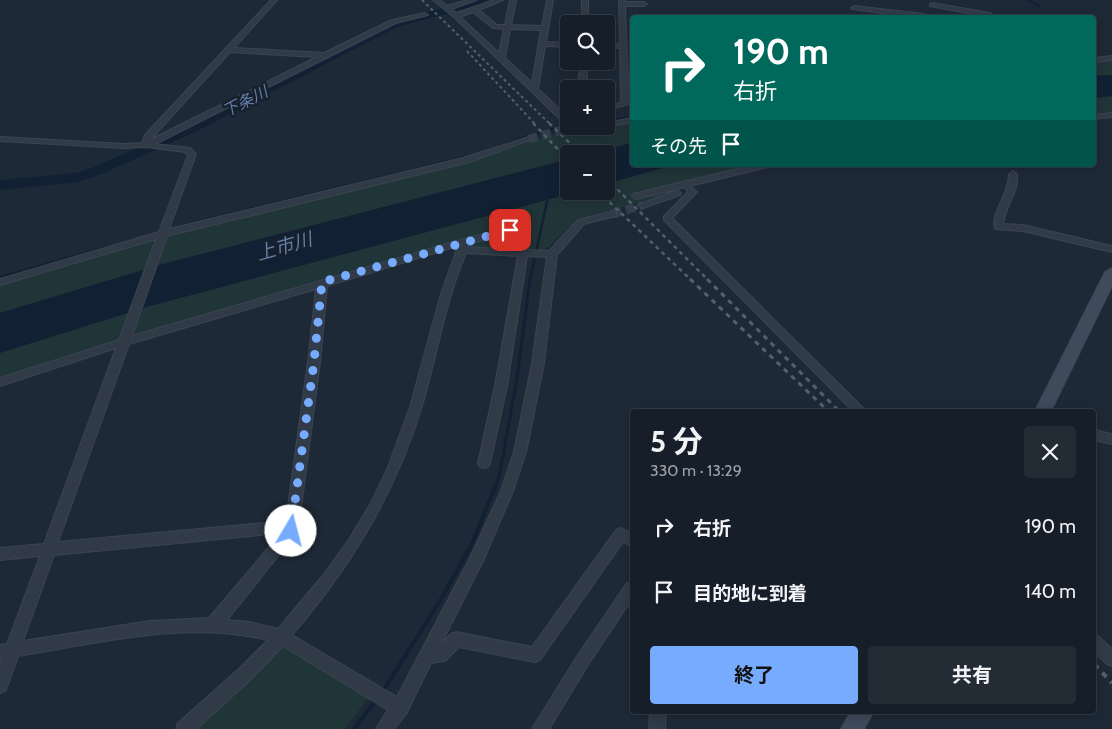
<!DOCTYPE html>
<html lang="ja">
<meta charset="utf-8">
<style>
body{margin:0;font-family:Cabin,"Noto Sans JP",sans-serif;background:#232c35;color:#f1f3f6;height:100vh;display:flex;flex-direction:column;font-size:19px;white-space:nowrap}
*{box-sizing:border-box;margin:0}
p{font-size:16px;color:#9ea2a8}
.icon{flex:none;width:28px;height:28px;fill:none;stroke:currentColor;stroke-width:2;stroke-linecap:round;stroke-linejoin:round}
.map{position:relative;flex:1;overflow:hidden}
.panel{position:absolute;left:630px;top:409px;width:466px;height:305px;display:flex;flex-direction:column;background:#161f29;border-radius:5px;box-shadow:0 2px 12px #0003,0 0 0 1px #353d46}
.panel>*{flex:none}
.guide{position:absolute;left:630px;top:15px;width:466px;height:152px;border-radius:5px;box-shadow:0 2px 12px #0003,0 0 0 1px #353d46;background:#00695c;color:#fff;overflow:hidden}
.tools{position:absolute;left:560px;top:15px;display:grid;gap:10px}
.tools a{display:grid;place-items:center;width:55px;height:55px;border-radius:5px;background:#161f29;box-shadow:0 2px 12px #0003,0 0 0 1px #353d46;font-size:25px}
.pin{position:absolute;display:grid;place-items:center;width:42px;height:42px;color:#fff;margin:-21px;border-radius:10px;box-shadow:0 2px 8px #0006}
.me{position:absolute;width:55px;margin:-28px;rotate:8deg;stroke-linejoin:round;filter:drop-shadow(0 0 4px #0008)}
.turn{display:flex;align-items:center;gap:18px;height:105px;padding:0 20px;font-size:22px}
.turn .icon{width:65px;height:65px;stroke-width:2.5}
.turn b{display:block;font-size:35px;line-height:42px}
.then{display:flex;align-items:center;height:48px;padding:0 20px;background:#0003;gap:10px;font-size:19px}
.round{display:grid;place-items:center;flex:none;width:52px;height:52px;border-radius:5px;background:#232c35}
.headline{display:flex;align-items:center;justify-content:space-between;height:85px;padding:0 20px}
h1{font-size:30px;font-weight:700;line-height:38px}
.primary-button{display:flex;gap:10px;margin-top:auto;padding:10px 20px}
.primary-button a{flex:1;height:58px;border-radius:5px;background:#77abfe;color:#111;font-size:20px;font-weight:700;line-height:58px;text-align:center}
.primary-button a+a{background:#232c35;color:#f1f3f6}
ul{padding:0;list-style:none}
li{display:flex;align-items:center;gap:15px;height:65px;padding:0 20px}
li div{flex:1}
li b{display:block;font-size:19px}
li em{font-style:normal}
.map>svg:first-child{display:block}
.green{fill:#203538}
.water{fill:#122034}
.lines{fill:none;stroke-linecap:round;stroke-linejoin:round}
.stream-far3{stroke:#122034;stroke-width:2}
.stream-far2{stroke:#122034;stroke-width:2.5}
.stream-far1{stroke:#122034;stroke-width:3}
.stream{stroke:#122034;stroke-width:4}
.river{fill:#122034;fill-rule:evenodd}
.street-tunnel{stroke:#333e4c;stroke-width:9;stroke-dasharray:9 4.5;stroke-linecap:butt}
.street-casing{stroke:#3b4451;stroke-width:2}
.secondary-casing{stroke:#3b4451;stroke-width:2}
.street{fill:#313b48;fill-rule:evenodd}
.secondary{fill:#3f4a5b;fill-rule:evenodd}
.rail-far3{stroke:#535f6f;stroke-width:2;stroke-dasharray:3 3;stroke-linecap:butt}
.rail-far2{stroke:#535f6f;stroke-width:2.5;stroke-dasharray:4 4;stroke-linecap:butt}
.rail-far1{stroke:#535f6f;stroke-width:3;stroke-dasharray:5 5;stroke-linecap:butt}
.rail{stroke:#535f6f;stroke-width:4;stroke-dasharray:6 6;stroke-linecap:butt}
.route{stroke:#77abfe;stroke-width:9;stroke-dasharray:0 16.2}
.labels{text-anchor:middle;stroke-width:5;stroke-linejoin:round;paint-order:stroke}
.far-water-label{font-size:16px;font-style:italic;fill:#617fa7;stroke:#17202c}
.water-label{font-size:19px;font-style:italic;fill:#617fa7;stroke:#17202c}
</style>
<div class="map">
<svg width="1112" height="729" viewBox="0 0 1112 729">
<rect width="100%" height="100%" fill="#1e2937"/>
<path class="green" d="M1112,61V75L1094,76V62Z
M1112,96V113L1094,115V98Z
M632,123V143L585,154H569V159L559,163L163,264L0,313V285L145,243L308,200L465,163L565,131Z
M673,165H753L702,177L649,200L579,218L544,251L454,248L358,269L106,343L0,379V353L11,349L150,306L580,191H606V184Z
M281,643L369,697L345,729H189Z"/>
<path class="water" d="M1112,75V96L1094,98V76Z
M632,143V165H673L606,184V154H585Z
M569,159V191H580L150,306L0,353V313L163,264Z"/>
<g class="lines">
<path class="stream-far3" d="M1028,0L1039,6
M606,122L632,116"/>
<path class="stream-far2" d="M489,150L531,135L569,125
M176,227L474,155
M0,277L110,246
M530,280L548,197"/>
<path class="stream-far1" d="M499,478L517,378L530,279"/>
<path class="stream" d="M383,691L440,601L472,544L499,477
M354,729L376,700"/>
<path class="river" d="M472,0H491L489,2L397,27L197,131L102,174L77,182L0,190V180L76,173L92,168L187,125L389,23Z"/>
<path class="street-tunnel" d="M529,139L566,129
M613,214L643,205"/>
<defs>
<path id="street" d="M271,0H277L234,48L324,53L392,20L425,13L428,15L396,23L155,144L190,148L196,154L169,229L463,158L529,137L533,139L469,162L167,236L132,336L460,240L526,223L531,226L528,250L549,251L578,220L613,211L616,212V216L584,224L557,255L544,363L526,452L513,491L483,561L441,644L451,634L456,632L532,647L616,530L621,528L632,534V546L623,542L540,660L535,662L459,647L445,661L431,663L406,714L394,729H376L388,710L283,646L250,680L196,729H176L178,723L239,669L268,640C186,620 99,643 18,656L6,690L0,693V664L2,659H0V645L7,644L40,556L0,560V548L44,544L116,348L0,386V378L119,340L156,239L0,285V279L159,232L188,155L185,152L146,147L124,148L0,141V137L124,144L142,143L145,135ZM230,52L317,57L152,139V138ZM521,230L519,250L468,247V244ZM458,246L441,294L410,407L387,470L371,503L350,538L325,573L278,629L250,622L227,620L298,531L320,362L327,286ZM466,253L518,256L495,386L478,463L480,467L484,468L488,467L490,463L507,386L527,256L547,257L532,363L514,452L501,491L470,558L397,697L292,635C351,567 396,492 422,406C437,355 445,302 466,253ZM316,289L308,362L286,521L58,542L129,344ZM281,533L209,618L150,621L23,641L54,555Z
M433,0H440L447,6L467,0H477L451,9L457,13L494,0H503L479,10L497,25H505L510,0H516L511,25L542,26L547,0H553L546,42L569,43V47L545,46L538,89L565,114H569V118L560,119L454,17ZM473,12L493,28L504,29L499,53L460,17ZM510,29L541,30L532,83L505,58Z
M582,0H588V24H582Z
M619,0H625V2H644L647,4L644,6H625L629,104L606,110V106L621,103L620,48L606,47V43L620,44Z
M932,3L990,13L993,15L990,17L930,6V4Z
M854,6L924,14L927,16L920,18L852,9L851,8Z
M1112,56V60L1094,62V58Z
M580,61H588L586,89H578Z
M1112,113V117L1094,119V115Z
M632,118V122L606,127L603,126H606V123Z
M569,126H597L593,128L566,131L562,129Z
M754,165H769L768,167L690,186L697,192L672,218L866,411H853L664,220V216L688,192L685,187L636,199L632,196L633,194Z
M1013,171L1017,174C1019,193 1005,206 1003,224L1023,225L1112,246V252L1023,231L995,229C990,213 1010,193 1009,174Z
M677,190L681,193L680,195L643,208L638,205Z
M1094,430L1112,434V444L1094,440Z
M632,582V599L586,668L549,729H532L576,658L627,583Z
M1094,635L1099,637L1112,649V666L1107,664L1094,652Z
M650,711H666L665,729H649Z"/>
<path id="secondary" d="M1112,268V286L1051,411H1035L1105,272Z
M851,711H874L864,729H841Z"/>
</defs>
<use href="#street" class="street-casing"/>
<use href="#secondary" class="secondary-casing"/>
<use href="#street" class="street"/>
<use href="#secondary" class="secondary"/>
<path class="rail-far3" d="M422,0L550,124
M467,51L535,124"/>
<path class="rail-far2" d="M533,123L569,161
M549,123L581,154
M606,178L708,280
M598,191L691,280"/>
<path class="rail-far1" d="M690,279L828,411
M707,279L839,411"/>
<path class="rail" d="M1094,664L1112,683"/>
</g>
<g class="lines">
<path class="route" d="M291,531L314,362L322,282L510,230"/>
</g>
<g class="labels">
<g class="far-water-label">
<text transform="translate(245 101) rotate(-27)" y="6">下条川</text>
</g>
<g class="water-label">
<text transform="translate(284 246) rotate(-16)" y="7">上市川</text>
</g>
</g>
</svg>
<div class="tools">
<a><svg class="icon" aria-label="search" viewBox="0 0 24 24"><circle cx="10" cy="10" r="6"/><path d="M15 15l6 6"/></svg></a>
<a>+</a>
<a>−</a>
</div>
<div class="pin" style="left:510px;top:230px;background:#d93025"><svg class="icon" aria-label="arrive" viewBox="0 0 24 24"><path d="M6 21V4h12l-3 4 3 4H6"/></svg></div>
<svg class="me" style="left:291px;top:531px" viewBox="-20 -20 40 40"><circle r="19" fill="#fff"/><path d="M0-13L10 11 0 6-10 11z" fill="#77abfe"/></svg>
<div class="guide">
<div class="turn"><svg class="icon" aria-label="right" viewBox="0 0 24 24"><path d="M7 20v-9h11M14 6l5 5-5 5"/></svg><div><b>190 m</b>右折</div></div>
<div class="then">その先<svg class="icon" aria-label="arrive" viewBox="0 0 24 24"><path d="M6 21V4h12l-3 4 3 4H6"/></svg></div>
</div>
<section class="panel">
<div class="headline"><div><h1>5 分</h1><p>330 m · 13:29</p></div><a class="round"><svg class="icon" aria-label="close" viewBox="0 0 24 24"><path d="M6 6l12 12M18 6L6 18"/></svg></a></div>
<ul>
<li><svg class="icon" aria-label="right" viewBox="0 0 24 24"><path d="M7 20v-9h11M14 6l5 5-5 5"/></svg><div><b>右折</b></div><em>190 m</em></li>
<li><svg class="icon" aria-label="arrive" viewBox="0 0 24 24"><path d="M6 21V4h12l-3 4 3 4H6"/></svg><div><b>目的地に到着</b></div><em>140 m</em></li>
</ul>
<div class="primary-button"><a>終了</a><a>共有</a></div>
</section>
</div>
